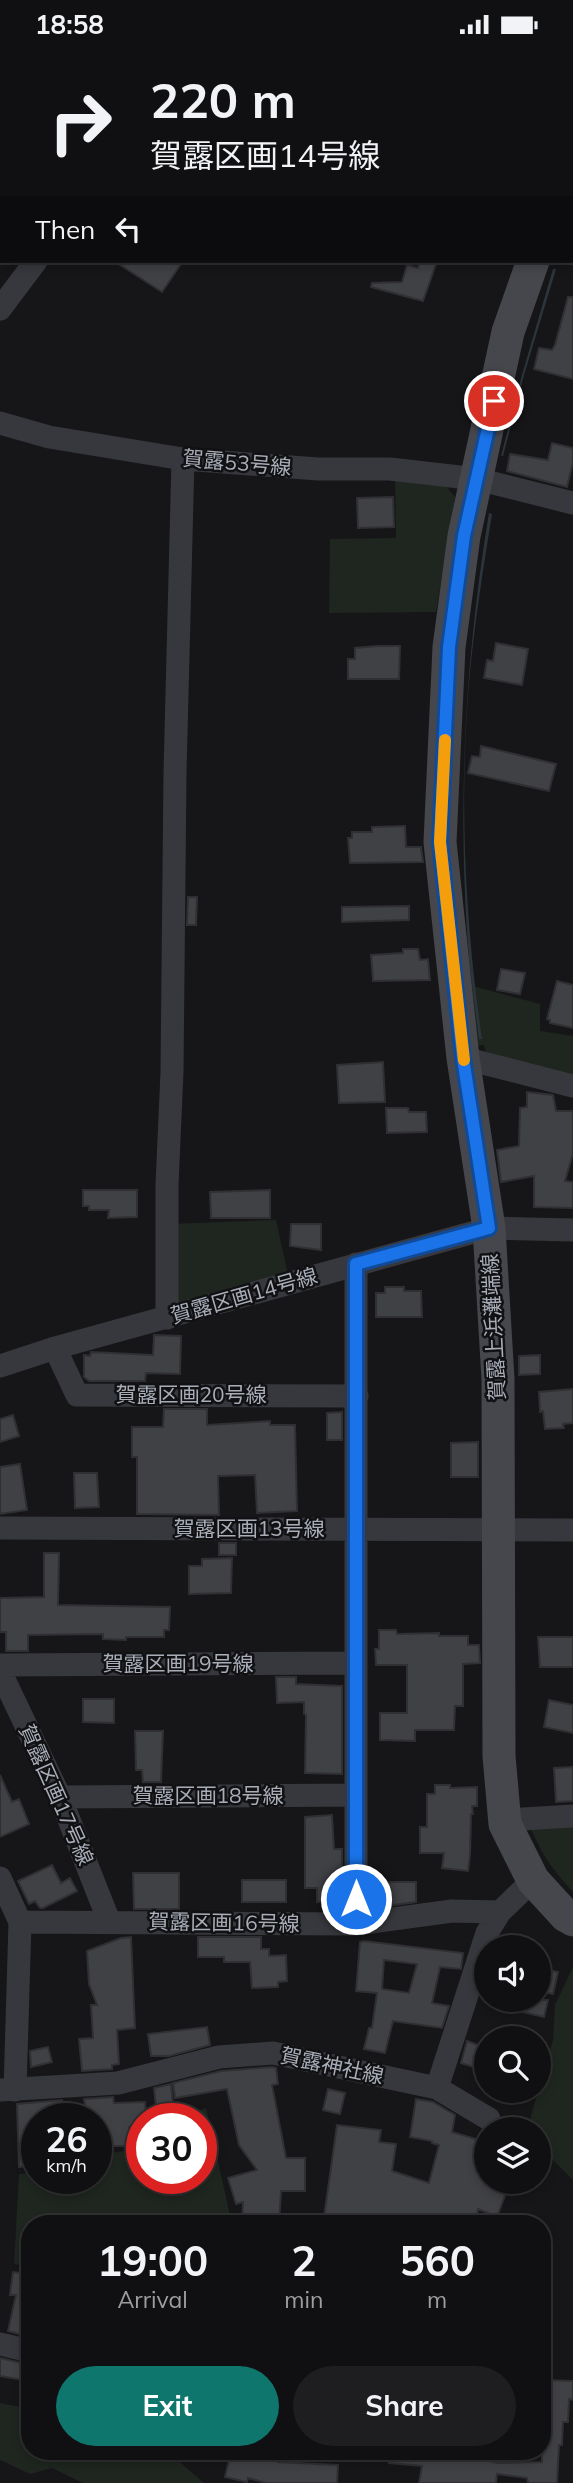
<!DOCTYPE html>
<meta charset="utf-8">
<style>
body{margin:0;font-family:Mulish,"Noto Sans JP",sans-serif;background:#1e1e20;color:#f1f3f6;height:100vh;display:flex;flex-direction:column;font-size:26px;white-space:nowrap}
*{box-sizing:border-box;margin:0}
p{font-size:23px;color:#9c9d9f}
.icon{flex:none;width:38px;height:38px;fill:none;stroke:currentColor;stroke-width:2;stroke-linecap:round;stroke-linejoin:round}
.map{position:relative;flex:1;overflow:hidden}
.panel{position:absolute;left:21px;top:2166px;width:530px;height:245px;display:flex;flex-direction:column;background:#101012;border-radius:28px;box-shadow:0 4px 10px #0003,0 0 0 2px #303032}
.panel>*{flex:none}
.banner{position:absolute;left:0px;top:0px;width:574px;height:214px;box-shadow:0 4px 10px #0003,0 0 0 2px #303032;background:#101012;color:#f1f3f6;overflow:hidden}
.buttons{position:absolute;left:474px;top:1886px;display:grid;gap:14px}
.buttons a{display:grid;place-items:center;width:77px;height:77px;border-radius:50%;background:#101012;box-shadow:0 4px 10px #0003,0 0 0 2px #303032;font-size:35px}
.speed{position:absolute;left:21px;top:2054px;display:flex;gap:14px;font-size:35px;font-weight:700;text-align:center}
.speed>*{display:grid;place-content:center;width:91px;height:91px;border-radius:50%;background:#101012;box-shadow:0 4px 10px #0003,0 0 0 2px #303032;line-height:1}
.speed small{font-size:18px;font-weight:400}
.speed .limit{border:10px solid #d22;background:#fff;color:#111}
.pin{position:absolute;display:grid;place-items:center;width:60px;height:60px;color:#fff;margin:-30px;border:4px solid #fff;border-radius:50%;box-shadow:0 2px 7px #0007}
.me{position:absolute;width:77px;margin:-38px;rotate:0deg;stroke-linejoin:round;filter:drop-shadow(0 0 5px #0008)}
.turn{display:flex;align-items:center;gap:24px;height:147px;padding:0 35px;font-size:32px}
.turn .icon{width:91px;height:91px;stroke-width:2.5}
.turn b{display:block;font-size:49px;line-height:60px}
.then{display:flex;align-items:center;height:66px;padding:0 35px;background:#0003;gap:14px;font-size:26px}
.eta{display:flex;justify-content:space-evenly;align-items:center;height:119px;text-align:center}
.eta b{font-size:42px;font-weight:700;line-height:49px}
.primary-button{display:flex;gap:14px;margin-top:auto;padding:14px 35px}
.primary-button a{flex:1;height:80px;border-radius:42px;background:#0f766e;color:#fff;font-size:28px;font-weight:700;line-height:80px;text-align:center}
.primary-button a+a{background:#1e1e20;color:#f1f3f6}
.status{display:flex;justify-content:space-between;align-items:center;height:49px;padding:0 35px;background:#101012;direction:ltr}
.status svg{height:19px;fill:currentColor}
.map>svg:first-child{display:block}
.green{fill:#1e261f}
.water{fill:#2c353c}
.building{fill:#404145;stroke:#303034;stroke-width:2;fill-rule:evenodd}
.lines{fill:none;stroke-linecap:round;stroke-linejoin:round}
.street{stroke:#37383d;stroke-width:23}
.secondary{stroke:#45474d;stroke-width:33}
.route-casing{stroke:#114b97;stroke-width:18}
.route{stroke:#1a73e8;stroke-width:12}
.slow{stroke:#f59e0b;stroke-width:12}
.labels{text-anchor:middle;stroke-width:5;stroke-linejoin:round;paint-order:stroke}
.street-label{font-size:21px;fill:#a8adb8;stroke:#111113}
</style>
<div class="status"><b>18:58</b><svg viewBox="0 0 49 12"><path d="M0 12V9h3v3zM5 12V6h3v6zM10 12V3h3v9zM15 12V0h3v12zM26 1h20v11H26zM47 4h2v5h-2z"/></svg></div>
<div class="map">
<svg width="573" height="2434" viewBox="0 0 573 2434">
<rect width="100%" height="100%" fill="#161618"/>
<path class="green" d="M395,431L444,435L455,448L436,563L329,564L330,490L396,489Z
M472,937L540,955V982L573,987V1031L493,1013L485,1001L484,996H478Z
M276,1171L288,1226L177,1258L171,1175Z
M573,1770V1843C552,1821 538,1800 528,1771Z
M573,1918V2131L539,2097V2081H527L553,1991L555,1956Z
M206,2059L232,2175H30V2217L14,2215L19,2125L37,2123V2130H96V2106L139,2100L142,2085V2130H201V2070H177Z
M0,2354L30,2360V2403H168L204,2434H83L52,2419L30,2425L0,2411Z"/>
<path class="water" d="M553,220H556L524,326L503,407H501L522,326Z
M489,464L492,465C483,521 474,577 469,634C459,752 465,873 482,990H479C475,955 469,920 467,884C458,743 466,603 489,464Z"/>
<path class="building" d="M114,212H183L162,243Z
M420,212H437L423,252L371,238L372,234L402,233L407,216L418,219Z
M568,248H573V330L534,320L539,299L552,301L555,296Z
M552,394L573,399V413L567,438L507,422L510,405L548,411Z
M393,448L394,478L358,479L357,449Z
M496,594L528,600L522,636L484,629L487,611L493,612Z
M377,597H400L399,630H348V610H355V599Z
M481,697L556,715L549,742L468,724L472,707L480,708Z
M405,777L406,798H421L423,813L350,814L348,789H352V783H372V778Z
M188,848H197L196,876H187Z
M409,857V871L342,873V858Z
M403,900H418L420,911L428,910L430,931L373,932L371,906L403,904Z
M501,920L525,924L520,945L497,941Z
M557,932L573,936V979L550,974V971L547,970Z
M383,1013L385,1053L339,1054L337,1016Z
M527,1043L553,1046L556,1062H573V1104L565,1132L573,1133V1159L534,1158V1127L501,1133L497,1101L519,1097L520,1059L527,1058Z
M386,1059H408L409,1063H426L427,1083L387,1084Z
M83,1141H137V1168L108,1169L109,1161H89V1157H83Z
M270,1141V1169H211L210,1143Z
M291,1175H321V1201L290,1197Z
M385,1238H404V1242H421L422,1268H376V1244H385Z
M154,1286L181,1287L180,1325L146,1324L145,1332H89L84,1328V1306L90,1307L91,1303L153,1306Z
M540,1306V1325L519,1326V1307Z
M573,1340V1374L563,1375L564,1379L545,1380L543,1362L540,1363L539,1343Z
M164,1360H207V1376L270,1372V1376H295L297,1462L257,1464L255,1426L218,1427L219,1466L137,1465V1408H132V1378H163Z
M342,1363V1391H327V1364Z
M13,1366L19,1387L0,1393V1370Z
M478,1393V1428H451V1394Z
M20,1415L27,1461L0,1465V1418Z
M74,1424H97L99,1458L75,1459Z
M219,1494H236V1506H219Z
M44,1504H59L58,1556L170,1558L169,1581H164V1588H126V1591L103,1590V1585L28,1586V1602H6V1583H0V1549L44,1548Z
M232,1509L231,1544L189,1545V1517H202V1510Z
M379,1581H396L397,1585L439,1584V1587H468V1596H479L480,1614L463,1615V1657H455L454,1681H415V1692L380,1691V1664H407V1616H376L375,1600H379Z
M538,1588H573V1618H540Z
M276,1628H296V1635L342,1637V1725L305,1724L306,1666L304,1665V1653L277,1654Z
M83,1650H114V1674L83,1673Z
M549,1651L573,1656V1684L544,1678Z
M135,1682H163L161,1733H143L142,1721H136Z
M573,1718V1752L556,1753L554,1719Z
M0,1726L12,1753L19,1750L29,1775L0,1788Z
M435,1736H450V1739L477,1738V1757H472L473,1765H471L470,1806L468,1822L442,1819L444,1804H420V1778H427V1745H435Z
M332,1766L334,1800H342V1839H339V1853H317V1839H305V1768Z
M52,1816L61,1834L70,1829L77,1842L43,1859H40L35,1852L29,1855L18,1832Z
M133,1824H179V1860H134Z
M242,1831H286V1853H242Z
M378,1833H416V1853L378,1858Z
M131,1888L135,1979L117,1981L119,2015L112,2016V2020L82,2022L79,1990L93,1989L91,1956H97L89,1935L87,1902L121,1889Z
M198,1888H261V1900H269V1907L286,1906L287,1932L278,1933V1938L252,1939L250,1913H224V1908H198Z
M364,1892L463,1904L461,1920L440,1918L432,1954L449,1957L442,1979L393,1972L385,2004L364,2000L369,1979H372L377,1944L356,1942L360,1893ZM384,1911L417,1915L409,1944L382,1940Z
M539,1919L558,1923L553,1945L539,1942Z
M499,1951H548L544,1968L498,1957Z
M207,1978L210,1996L169,2007H151L148,1985Z
M467,1992L486,1999V2022L461,2014Z
M48,1998L52,2013L31,2018L30,2002Z
M272,2018L276,2019L278,2035L272,2036L286,2109H305V2142H281L279,2175H242L243,2153L236,2155L228,2129L257,2121L239,2096L227,2040L175,2049L173,2034L221,2022Z
M171,2035L173,2056L156,2058L154,2039Z
M328,2040L345,2044L340,2065L323,2061Z
M113,2048L114,2054L145,2053L146,2070H142V2078H129V2097H96V2070H87L84,2050Z
M416,2050L433,2053L455,2066L452,2083L486,2093V2133H510L497,2168L478,2160L476,2175H323L337,2076L381,2081L379,2093L396,2095L392,2122L429,2134L439,2096L432,2094V2092L410,2088Z
M62,2051L65,2065L34,2069L37,2117L19,2118L17,2055Z
M24,2216H30V2288L8,2282L16,2246H10L13,2223L22,2224Z
M0,2309L30,2316V2332L0,2327Z
M542,2331L573,2332V2351L569,2350L568,2373H563L562,2396H559L557,2434H528L527,2429L497,2425L496,2434H419L422,2417L389,2414V2403H454L455,2409L483,2410L497,2414L542,2413Z
M231,2403H262L279,2407L278,2413L338,2416L337,2434H267L248,2429L247,2433L225,2428Z"/>
<g class="lines">
<path class="street" d="M193,2L194,0
M0,260L36,212
M0,374L49,388L183,410L318,420H390L477,430L573,454
M463,1009L573,1037
M167,1269V1136L172,1023L175,724L183,410
M55,1299L77,1346L357,1347
M0,1317L55,1299L489,1179L573,1181
M0,1479L573,1481
M0,1616L356,1614
M0,1622L60,1748L109,1872
M60,1748L355,1746
M523,1770L573,1767
M0,1829L20,1873L15,2041
M20,1873L356,1875V1215
M356,1875L452,1862L500,1863
M437,2039L489,2070
M0,2041L118,2034L219,2008L273,2004L437,2039L487,1884L500,1863L533,1831
M0,2295L30,2302"/>
<path class="secondary" d="M92,0L95,2
M570,2V0
M572,166H573
M533,212L508,283L464,487L449,598L440,793L463,1009L489,1179L498,1330L499,1707L505,1775L533,1831L566,1867L573,1871"/>
</g>
<g class="lines">
<defs>
<path id="route" d="M356,1850V1215L489,1179L463,1009L440,793L449,598L464,487L494,352"/>
</defs>
<use href="#route" class="route-casing"/>
<use href="#route" class="route"/>
<path class="slow" d="M445,691L440,793L464,1011"/>
</g>
<g class="labels">
<g class="street-label">
<text transform="translate(237 414) rotate(5)" y="7">賀露53号線</text>
<text transform="translate(244 1247) rotate(-16)" y="7">賀露区画14号線</text>
<text transform="translate(494 1278) rotate(-93)" y="7">賀露上浜灘端線</text>
<text x="191" y="1353">賀露区画20号線</text>
<text x="249" y="1487">賀露区画13号線</text>
<text x="178" y="1622">賀露区画19号線</text>
<text transform="translate(56 1746) rotate(66)" y="7">賀露区画17号線</text>
<text x="208" y="1754">賀露区画18号線</text>
<text transform="translate(224 1874) rotate(1)" y="7">賀露区画16号線</text>
<text transform="translate(332 2017) rotate(12)" y="7">賀露神社線</text>
</g>
</g>
</svg>
<div class="buttons">
<a><svg class="icon" aria-label="sound" viewBox="0 0 24 24"><path d="M4 9h4l5-4v14l-5-4H4zM17 9q2 3 0 6"/></svg></a>
<a><svg class="icon" aria-label="search" viewBox="0 0 24 24"><circle cx="10" cy="10" r="6"/><path d="M15 15l6 6"/></svg></a>
<a><svg class="icon" aria-label="layers" viewBox="0 0 24 24"><path d="M12 4l9 5-9 5-9-5zM3 14l9 5 9-5"/></svg></a>
</div>
<div class="speed"><div>26<small>km/h</small></div><div class="limit">30</div></div>
<div class="pin" style="left:494px;top:352px;background:#d93025"><svg class="icon" aria-label="arrive" viewBox="0 0 24 24"><path d="M6 21V4h12l-3 4 3 4H6"/></svg></div>
<svg class="me" style="left:356px;top:1850px" viewBox="-20 -20 40 40"><circle r="17" fill="#1a73e8" stroke="#fff" stroke-width="3"/><path d="M0-11L8 9 0 5-8 9z" fill="#fff"/></svg>
<div class="banner">
<div class="turn"><svg class="icon" aria-label="right" viewBox="0 0 24 24"><path d="M7 20v-9h11M14 6l5 5-5 5"/></svg><div><b>220 m</b>賀露区画14号線</div></div>
<div class="then">Then<svg class="icon" aria-label="left" viewBox="0 0 24 24"><path d="M17 20v-9H6M10 6l-5 5 5 5"/></svg></div>
</div>
<section class="panel">
<div class="eta">
<div><b>19:00</b><p>Arrival</p></div>
<div><b>2</b><p>min</p></div>
<div><b>560</b><p>m</p></div>
</div>
<div class="primary-button"><a>Exit</a><a>Share</a></div>
</section>
</div>
